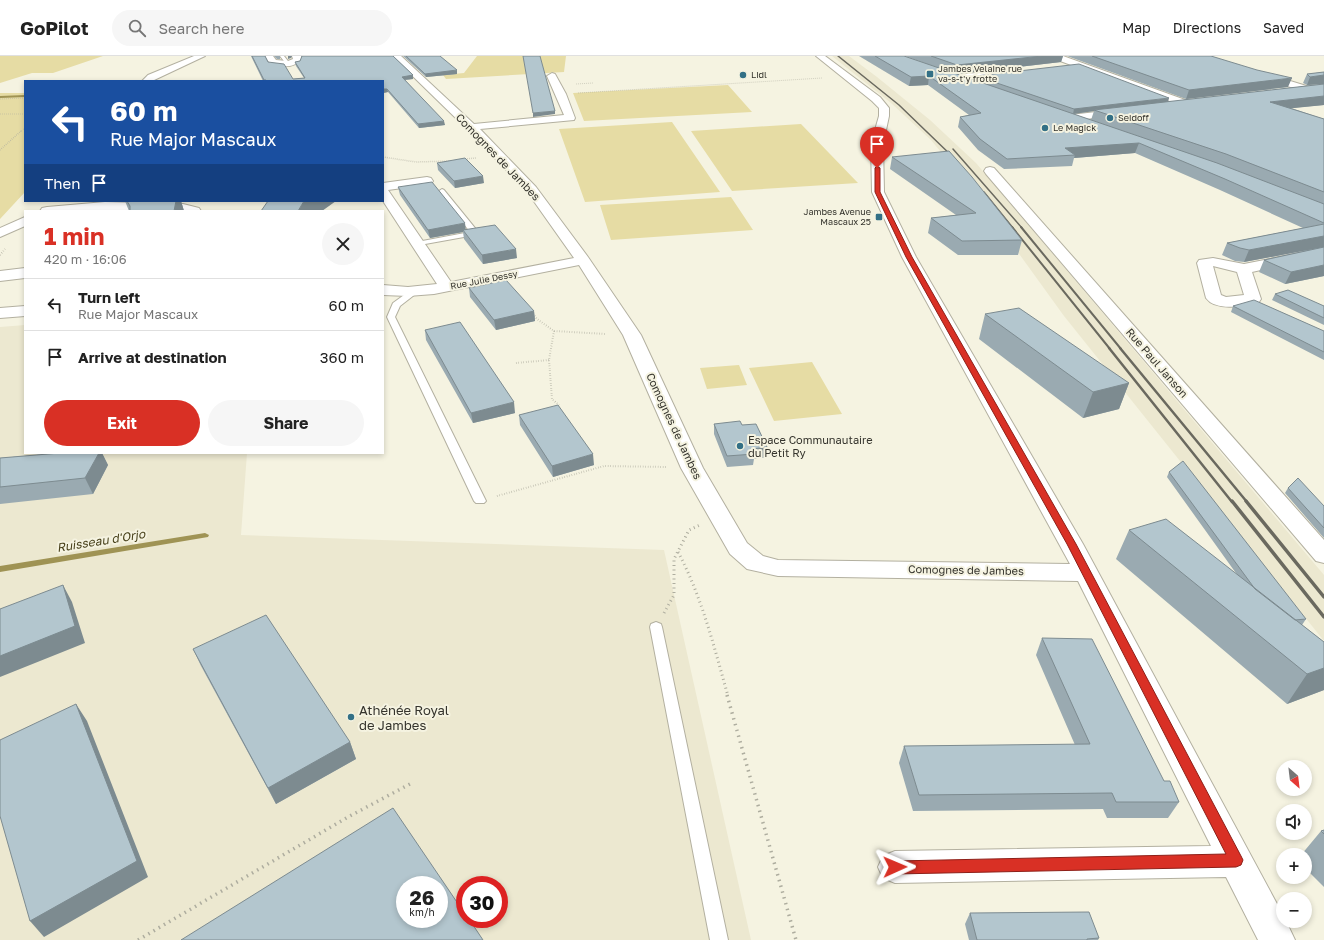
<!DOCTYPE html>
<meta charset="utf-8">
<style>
body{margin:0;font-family:"Golos Text",sans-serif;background:#f6f6f6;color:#222;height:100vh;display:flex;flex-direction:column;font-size:15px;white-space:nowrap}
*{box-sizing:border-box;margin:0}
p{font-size:13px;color:#767676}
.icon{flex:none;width:22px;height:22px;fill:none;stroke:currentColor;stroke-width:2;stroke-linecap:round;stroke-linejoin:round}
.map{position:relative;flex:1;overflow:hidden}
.details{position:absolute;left:24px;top:154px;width:360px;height:244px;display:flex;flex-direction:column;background:#fff;border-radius:0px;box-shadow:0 2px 6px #0003}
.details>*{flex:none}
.banner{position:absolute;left:24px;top:24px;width:360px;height:122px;border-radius:0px;box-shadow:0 2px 6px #0003;background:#1a4fa0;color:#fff;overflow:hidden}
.needle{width:26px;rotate:152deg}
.buttons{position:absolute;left:1276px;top:704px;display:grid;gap:8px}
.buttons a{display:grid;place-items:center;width:36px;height:36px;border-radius:50%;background:#fff;box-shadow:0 2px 6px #0003;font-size:20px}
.speed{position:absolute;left:396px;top:820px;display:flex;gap:8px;font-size:20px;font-weight:700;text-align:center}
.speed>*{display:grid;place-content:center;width:52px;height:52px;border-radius:50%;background:#fff;box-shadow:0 2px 6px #0003;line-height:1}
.speed small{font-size:10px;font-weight:400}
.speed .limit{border:6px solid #d22;background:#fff;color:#111}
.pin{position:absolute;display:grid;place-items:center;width:34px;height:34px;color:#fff;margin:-41px -17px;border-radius:50% 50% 50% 0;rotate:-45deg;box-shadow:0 0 4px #0007}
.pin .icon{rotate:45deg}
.me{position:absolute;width:44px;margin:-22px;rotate:89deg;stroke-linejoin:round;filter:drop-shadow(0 0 3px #0008)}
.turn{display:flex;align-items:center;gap:14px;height:84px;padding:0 20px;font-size:18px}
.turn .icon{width:52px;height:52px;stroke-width:2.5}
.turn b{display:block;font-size:28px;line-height:34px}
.then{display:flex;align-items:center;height:38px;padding:0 20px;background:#0003;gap:8px;font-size:15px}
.round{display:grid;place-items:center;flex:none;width:42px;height:42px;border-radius:21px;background:#f6f6f6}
.summary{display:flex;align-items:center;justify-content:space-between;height:68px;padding:0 20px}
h1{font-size:24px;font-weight:700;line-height:30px;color:#d93025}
.primary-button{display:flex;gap:8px;margin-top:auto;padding:8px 20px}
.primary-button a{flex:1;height:46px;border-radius:24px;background:#d93025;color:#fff;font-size:16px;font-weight:700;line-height:46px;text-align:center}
.primary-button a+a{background:#f6f6f6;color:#222}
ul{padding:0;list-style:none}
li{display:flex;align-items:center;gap:12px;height:52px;padding:0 20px;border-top:1px solid #e0e0e0}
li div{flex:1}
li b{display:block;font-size:15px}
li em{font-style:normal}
header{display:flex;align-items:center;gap:24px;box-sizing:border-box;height:56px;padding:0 20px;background:#fff;border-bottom:1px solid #e0e0e0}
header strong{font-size:19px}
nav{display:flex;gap:22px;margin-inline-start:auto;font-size:14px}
.search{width:280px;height:36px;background:#f6f6f6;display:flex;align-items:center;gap:10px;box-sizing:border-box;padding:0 14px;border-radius:22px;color:#767676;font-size:15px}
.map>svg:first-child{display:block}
.built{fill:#ece8d0;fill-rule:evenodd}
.green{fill:#e6dca4}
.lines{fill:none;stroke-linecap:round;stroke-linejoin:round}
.stream{fill:#9f9354;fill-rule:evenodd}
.service-casing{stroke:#b3b0a0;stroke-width:2}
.minor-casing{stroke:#b3b0a0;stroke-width:2}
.path-far4{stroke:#aead9f;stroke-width:1;stroke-dasharray:0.5 1.5;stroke-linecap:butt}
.path-far3{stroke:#aead9f;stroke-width:1.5;stroke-dasharray:0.5 1.5;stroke-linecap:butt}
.path-far2{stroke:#aead9f;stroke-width:2;stroke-dasharray:0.5 2;stroke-linecap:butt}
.path-far1{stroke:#aead9f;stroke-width:3;stroke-dasharray:1 3.5;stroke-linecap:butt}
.path{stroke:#aead9f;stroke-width:3.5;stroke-dasharray:1.5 4.5;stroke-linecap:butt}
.service{fill:#fff;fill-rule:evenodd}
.minor{fill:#fff;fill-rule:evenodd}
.rail-far3{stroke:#6a695f;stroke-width:1.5}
.rail-far2{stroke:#6a695f;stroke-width:2}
.rail-far1{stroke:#6a695f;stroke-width:2.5}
.rail{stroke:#6a695f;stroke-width:3.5}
.wall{fill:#9aaab1;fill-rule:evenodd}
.shaded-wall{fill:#7d8b90}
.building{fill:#b3c6ce;stroke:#7d8b90;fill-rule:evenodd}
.route{fill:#d93025;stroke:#8d1f18}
.poi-dot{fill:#337086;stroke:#f5f3e1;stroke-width:1.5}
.labels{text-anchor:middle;stroke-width:4;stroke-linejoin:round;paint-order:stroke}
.far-poi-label{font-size:9px;fill:#35342d;stroke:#f5f3e1;text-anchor:start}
.far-street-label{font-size:9px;fill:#35342d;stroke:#f5f3e1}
.street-label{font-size:11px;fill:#35342d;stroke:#f5f3e1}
.poi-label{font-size:11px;fill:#35342d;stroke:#f5f3e1;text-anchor:start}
.water-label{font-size:12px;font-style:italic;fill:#48411b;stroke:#f5f3e1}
.near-poi-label{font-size:13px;fill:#35342d;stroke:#f5f3e1;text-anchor:start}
</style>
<header>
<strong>GoPilot</strong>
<div class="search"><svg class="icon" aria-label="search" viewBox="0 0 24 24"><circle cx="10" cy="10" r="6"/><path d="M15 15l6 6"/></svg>Search here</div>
<nav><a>Map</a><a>Directions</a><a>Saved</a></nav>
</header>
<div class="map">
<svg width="1324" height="884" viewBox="0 0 1324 884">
<rect width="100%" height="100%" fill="#f5f3e1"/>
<path class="built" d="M832,0H849L877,21L930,64L976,107L1324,519V585L1064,260L978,141L931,84L891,47Z
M25,269V397H247L241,479L664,494L751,884H0V271ZM405,829H439V863H405ZM465,829H499V863H465Z"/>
<path class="green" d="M0,0H103L53,17H32L0,27Z
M477,0H566L564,16L446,23L443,19L464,17Z
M728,29L752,56L584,65L573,37Z
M0,37H25V136L0,163Z
M672,66L720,136L585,146L559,73Z
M801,68L858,127L732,135L691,75Z
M731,141L753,174L611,184L600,149Z
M812,306L842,358L774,365L749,312Z
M739,309L747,329L707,333L700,312Z"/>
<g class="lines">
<path class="stream" d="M25,39V41L0,42V40Z
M205,477L209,479L208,481L0,516V510Z"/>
<defs>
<path id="service" d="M280,0H284L291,9H287Z
M442,133L444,134L479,177L475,179L414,190L413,188L417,186L470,176L439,135Z
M411,234H414L418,236L400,250L395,261L486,445L484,447H476L474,445L387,261L393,247Z
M656,566L661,568L662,571L728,884H710L650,571L651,568Z"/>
<path id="minor" d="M194,0H205L152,25H142L148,19Z
M265,0H273L276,4L288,5L293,3L292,0H301L302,2C295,13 281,11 270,8Z
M392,0H401L474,68L564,59L547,20L552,17L555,18L566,38L575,62L574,64L480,73L536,131L588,201L641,279L703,412L747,487L763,500L778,504L1070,508L902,201L872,136L871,88L879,60V52L872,45L816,0H825L880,41L889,52V60L883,88L884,136L916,201L1083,488L1283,859V865H1286L1295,884H1258L1226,821L895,827L883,822L878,811L883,800L895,795L1211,790L1078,525L778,520L747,513L730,498L681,412L623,279L579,209L434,238L408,240L383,239V229L408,231L437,228L383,145V127L427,121L431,122L433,125L431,128L388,134L451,226L574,202L528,137L467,73Z
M1051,0H1063L1191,46L1192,48L1187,51L1183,50L1052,2Z
M1006,14L1009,15L1011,17L1009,19L956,25L951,22L956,19Z
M1261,16L1313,32L1315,34L1310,37L1258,21L1256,19Z
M1122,53L1126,54L1127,56L1126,58L1070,65L1065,62L1070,59Z
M990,111L994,112L1324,484V507L1316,505L986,118L984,115L986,112Z
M105,146L183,148L199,152L201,155H40L42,152L47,151Z
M25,161V170L0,181V172Z
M1324,192V200L1252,216L1261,243L1259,246C1245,250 1216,256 1206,242L1197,207L1199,204L1213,202L1244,208ZM1213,210L1237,216L1244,239L1226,241L1221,239Z
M25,212V222L0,225V215Z
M25,250V260L0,262V252Z"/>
</defs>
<use href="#service" class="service-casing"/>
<use href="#minor" class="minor-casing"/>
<path class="path-far4" d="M576,28L593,27
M578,37L822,22
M0,43L25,42
M0,58H25
M20,76L25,72"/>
<path class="path-far3" d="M0,94L21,75
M383,101L416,106L450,105
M463,103L476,102"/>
<path class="path-far2" d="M0,199L5,193
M533,258L537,263L554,275L606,278
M554,275L549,304L552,343L559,349
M516,307L549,304
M497,440L604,410L667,411"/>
<path class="path-far1" d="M678,496C702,541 714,591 728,640
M664,557L674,539V503L689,474L700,469"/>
<path class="path" d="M727,639L796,884
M138,884L348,761L410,728"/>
<use href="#service" class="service"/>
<use href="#minor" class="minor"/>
<path class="rail-far3" d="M838,0L899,49L955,103
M953,93L1022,172
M984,136L1013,172"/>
<path class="rail-far2" d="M1012,171L1110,293
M1021,171L1121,293"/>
<path class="rail-far1" d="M1109,292L1232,446
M1120,292L1247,446"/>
<path class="rail" d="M1232,445L1324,561
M1246,445L1324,541"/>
</g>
<path class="wall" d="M251,0H265L268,6L293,23L304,22L296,10L295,6L300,5L302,0H393L413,19V23L405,24L445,69L419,72L388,36L383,37V25H263Z
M274,0H280V3H277Z
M403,0H440L457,18L426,21Z
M859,0H904L975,24L976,20L1168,46L1323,28L1307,29L1303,27L1307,18L1324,16V49L1291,52L1324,63V220L1285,228L1259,216L1264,204L1308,194L1244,206L1235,205L1222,199L1227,187L1303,172L1220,134L1135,97L1074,102L1072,110L1004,113L978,94L958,71L960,61L969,59L928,29L909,30ZM1094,55L1091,64L1073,58Z
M905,0H1063L1061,6L956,18Z
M1067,0H1211L1288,31L1186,43Z
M892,101L1022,184L1018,199H958L928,177L931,162L956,159L890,113Z
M437,107L484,127L455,132L438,114Z
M398,131L466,174L517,202L483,208L464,183L463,176L430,182L400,139Z
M124,145H181L184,155H129L125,145Z
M469,232L534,255L535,265L496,274L470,241Z
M1275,238L1324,250V269L1272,244Z
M1233,250L1324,275V304L1231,256Z
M985,258L1129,327L1119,353L1083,362L979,283Z
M425,274L515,357L473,367L426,284Z
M519,359L594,409L553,421L520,369Z
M714,368L742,369L766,401L754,403L753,409L727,411L714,378Z
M60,397H102L108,409L93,438L0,448V402Z
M1169,416L1306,563L1302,569L1324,586V634L1287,648L1116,503L1129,474L1238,520L1167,421Z
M1288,432L1324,450V482L1285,437Z
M1042,582L1164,725L1179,746L1168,762H1107L1103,753L913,755L899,707L904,690L1075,689L1036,599Z
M193,593L350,686L356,703L276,748L201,610Z
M1324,774V831L1305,812V799H1301L1321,775Z
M970,857L1099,882L1098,884H969L965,868Z"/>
<path class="shaded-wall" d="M288,0H292L291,2L288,3Z
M1042,0H1063L1061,6L956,18L957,9Z
M457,14V18L426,21L425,18Z
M413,19V23L403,24L402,21Z
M1324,19V28L1307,29L1310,21Z
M929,20L928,29L909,30L911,21Z
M1292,22L1288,31L1186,43L1189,34Z
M383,33H387L388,36L383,37Z
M1324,40V49L1266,55L1270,46Z
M1169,42L1168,46L1094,54V55L1073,58L1074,53Z
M555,55V58L533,61V57Z
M444,65L445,69L419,72L418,68Z
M1139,87L1135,97L1074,102L1075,99L1065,92Z
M483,120L484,127L455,132L454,125Z
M176,145H181L184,155H174Z
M304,145H336L322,155H298Z
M465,167L466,175L463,174V176L430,182L428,174Z
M1324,180V191L1244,206L1249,194Z
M516,193L517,202L483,208L482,199Z
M1324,209V220L1285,228L1291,216Z
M534,255L535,265L496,274L494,264Z
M1129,327L1119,353L1083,362L1093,336Z
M514,346L515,357L473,367L471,357Z
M767,391L766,401L754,403V398L752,393Z
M99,397H102L108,409L93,438L85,422Z
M593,398L594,409L553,421L552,410Z
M63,529L72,546L85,587L0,621V600Z
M1324,612V634L1287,648L1307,618Z
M76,648L87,665L148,821L44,881L30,865Z
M350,686L356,703L276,748L268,732Z"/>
<path class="building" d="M252,0H265L268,6L284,8L293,23L305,22L295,6L300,5L302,0H393L413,19L402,21L444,65L418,68L387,33H383V25H267L266,24H264Z
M406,0H440L457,14L425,18Z
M523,0H540L555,55L533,57Z
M875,0H904L1217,107L1324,148V167L1225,123L1139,87L1065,92L1075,99L1007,103L980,83L960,61L981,57L929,20L911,21Z
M931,0H1042L957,9Z
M1092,0H1211L1257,14L1292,22L1189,34Z
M1079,8L1169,42L1074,53L976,20Z
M1324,16V19L1310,21L1307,18Z
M1324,28V40L1270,46L1324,63V136L1226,98L1094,54Z
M949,95L972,121L1022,184L962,185L931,162L976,157L892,101Z
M465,102L483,120L454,125L437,107Z
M432,126L465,167L428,174L398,131Z
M127,145H176L174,155H130V150Z
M268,145H304L298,155H261Z
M1324,168V180L1249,194L1240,192L1227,187Z
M495,169L516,193L482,199L463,174Z
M1324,191V209L1291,216L1264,204Z
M506,224L534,255L494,264L469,232Z
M1288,234L1324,250V262L1275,238Z
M1254,244L1324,275V296L1233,250Z
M1019,252L1129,327L1093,336L985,258Z
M460,266L514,346L471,357L425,274Z
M558,349L593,398L552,410L519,359Z
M740,365L742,369L756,368L767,391L752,393L754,398L727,400L714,368Z
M60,397H99L85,422L0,431V402Z
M1183,405L1306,563L1295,564L1255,533L1169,416Z
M1298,422L1324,450V472L1288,432Z
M1166,463L1324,586V612L1307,618L1129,474Z
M63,529L75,570L0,600V553Z
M266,559L350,686L268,732L193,593Z
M1042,582L1092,583L1164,725H1170L1179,746H1116L1112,737L919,739L904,690L1090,688Z
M76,648L137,805L30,865L0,760V684Z
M393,752L465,858V863H469L483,884H181ZM405,829H439V863H405Z
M1324,774V778L1321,775Z
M1089,856L1099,882L1087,883V884H977L970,857Z"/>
<path class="route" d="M877,110L880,112V136L912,201L1076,488L1241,800L1243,804L1241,809L1236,811L895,818L890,816L888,811L890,807L895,805L1226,798L1067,488L906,201L875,136V112Z"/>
<g class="poi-dot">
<rect x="926" y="14" width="8" height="8" rx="2"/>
<circle cx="743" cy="19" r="4"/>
<circle cx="1110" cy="62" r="4"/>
<circle cx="1045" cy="72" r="4"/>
<rect x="875" y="157" width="8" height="8" rx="2"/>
<circle cx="740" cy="390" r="4"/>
<circle cx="351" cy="661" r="4"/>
</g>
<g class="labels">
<g class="far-poi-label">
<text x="938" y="16">Jambes Velaine rue<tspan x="938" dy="10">va-s-t'y frotte</tspan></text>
<text x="751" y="22">Lidl</text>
<text x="1118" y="65">Seidoff</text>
<text x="1053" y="75">Le Magick</text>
<text x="871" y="159" text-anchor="end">Jambes Avenue<tspan x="871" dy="10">Mascaux 25</tspan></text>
</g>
<g class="far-street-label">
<text transform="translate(484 224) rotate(-11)" y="3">Rue Julie Dessy</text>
</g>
<g class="street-label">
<text transform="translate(498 101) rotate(46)" y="4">Comognes de Jambes</text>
<text transform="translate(1157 307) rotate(49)" y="4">Rue Paul Janson</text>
<text transform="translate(674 370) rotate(65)" y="4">Comognes de Jambes</text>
<text transform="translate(966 514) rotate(1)" y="4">Comognes de Jambes</text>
</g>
<g class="poi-label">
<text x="748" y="388">Espace Communautaire<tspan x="748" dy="13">du Petit Ry</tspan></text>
</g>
<g class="water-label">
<text transform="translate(101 485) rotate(-9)" y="4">Ruisseau d'Orjo</text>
</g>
<g class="near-poi-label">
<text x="359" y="659">Athénée Royal<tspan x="359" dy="15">de Jambes</tspan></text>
</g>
</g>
</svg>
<div class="buttons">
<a><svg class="needle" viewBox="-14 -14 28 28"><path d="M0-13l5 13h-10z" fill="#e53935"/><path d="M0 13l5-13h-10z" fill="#767676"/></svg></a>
<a><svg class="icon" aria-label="sound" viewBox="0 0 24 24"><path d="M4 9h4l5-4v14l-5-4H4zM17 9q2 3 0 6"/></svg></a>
<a>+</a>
<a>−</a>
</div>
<div class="speed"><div>26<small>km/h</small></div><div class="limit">30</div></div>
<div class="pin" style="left:877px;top:112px;background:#d93025"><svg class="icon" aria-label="arrive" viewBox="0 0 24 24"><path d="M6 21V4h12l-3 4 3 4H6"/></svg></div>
<svg class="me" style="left:895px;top:811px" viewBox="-20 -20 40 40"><path d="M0-17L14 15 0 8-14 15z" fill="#d93025" stroke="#fff" stroke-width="4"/></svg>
<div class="banner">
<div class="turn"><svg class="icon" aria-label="left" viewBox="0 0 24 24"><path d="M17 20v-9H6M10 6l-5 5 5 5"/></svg><div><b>60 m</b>Rue Major Mascaux</div></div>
<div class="then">Then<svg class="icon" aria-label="arrive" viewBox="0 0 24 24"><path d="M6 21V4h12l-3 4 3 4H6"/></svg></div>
</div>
<section class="details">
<div class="summary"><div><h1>1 min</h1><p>420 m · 16:06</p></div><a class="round"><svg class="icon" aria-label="close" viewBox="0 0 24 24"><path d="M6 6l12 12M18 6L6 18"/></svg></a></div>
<ul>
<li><svg class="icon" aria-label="left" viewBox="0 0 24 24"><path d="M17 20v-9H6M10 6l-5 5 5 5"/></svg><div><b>Turn left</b><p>Rue Major Mascaux</p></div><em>60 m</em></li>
<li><svg class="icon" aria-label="arrive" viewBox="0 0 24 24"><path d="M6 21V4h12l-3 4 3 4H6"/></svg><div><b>Arrive at destination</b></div><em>360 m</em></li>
</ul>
<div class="primary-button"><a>Exit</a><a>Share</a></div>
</section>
</div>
